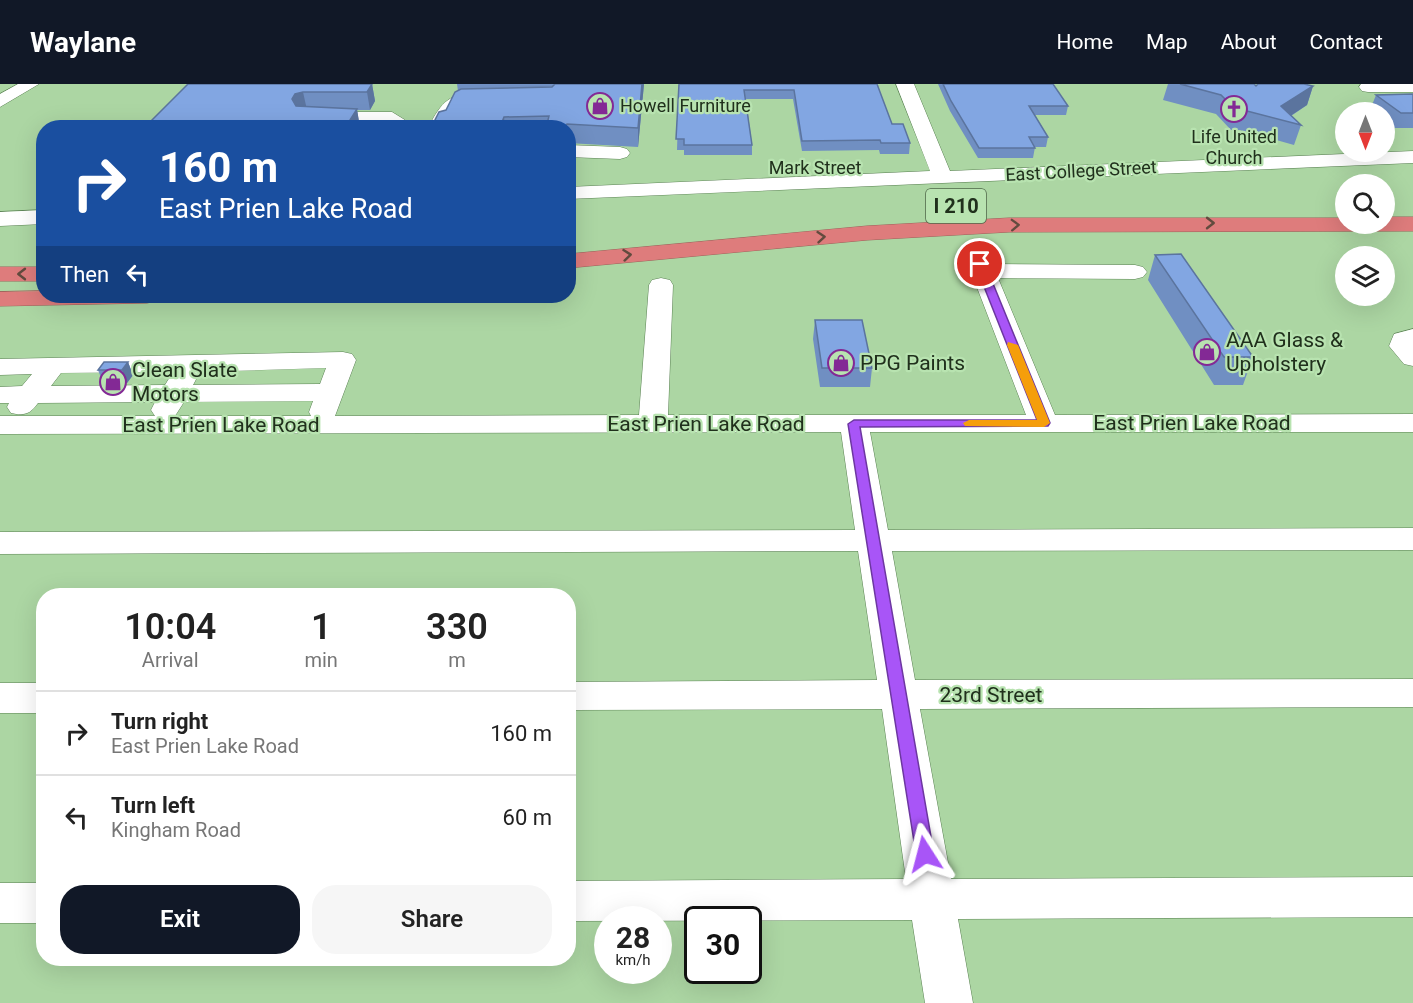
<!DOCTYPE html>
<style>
body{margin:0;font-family:Roboto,sans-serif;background:#f6f6f6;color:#222;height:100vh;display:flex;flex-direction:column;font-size:22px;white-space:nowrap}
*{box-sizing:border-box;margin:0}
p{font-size:20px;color:#767676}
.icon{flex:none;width:33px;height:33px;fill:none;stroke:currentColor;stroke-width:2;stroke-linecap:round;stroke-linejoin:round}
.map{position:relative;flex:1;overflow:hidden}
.sheet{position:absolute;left:36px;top:504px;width:540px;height:378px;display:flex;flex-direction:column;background:#fff;border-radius:24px;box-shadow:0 6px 24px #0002}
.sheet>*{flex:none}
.banner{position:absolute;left:36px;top:36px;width:540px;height:183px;border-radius:24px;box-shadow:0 6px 24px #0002;background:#1a4fa0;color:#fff;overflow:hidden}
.needle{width:39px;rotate:180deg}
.buttons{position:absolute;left:1335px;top:18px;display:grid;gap:12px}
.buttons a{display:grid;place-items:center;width:60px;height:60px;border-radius:50%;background:#fff;box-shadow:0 6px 24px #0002;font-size:30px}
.speed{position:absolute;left:594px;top:822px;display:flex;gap:12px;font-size:30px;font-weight:700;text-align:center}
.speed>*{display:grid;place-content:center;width:78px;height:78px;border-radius:50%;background:#fff;box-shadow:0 6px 24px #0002;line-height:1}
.speed small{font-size:15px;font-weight:400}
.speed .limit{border:3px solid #111;border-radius:9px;background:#fff;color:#111}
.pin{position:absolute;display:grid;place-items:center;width:51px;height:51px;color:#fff;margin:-26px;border:3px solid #fff;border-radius:50%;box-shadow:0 2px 6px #0007}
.me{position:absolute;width:66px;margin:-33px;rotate:351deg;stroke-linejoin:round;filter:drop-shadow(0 0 4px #0008)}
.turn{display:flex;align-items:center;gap:21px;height:126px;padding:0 24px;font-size:27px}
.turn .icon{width:78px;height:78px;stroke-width:2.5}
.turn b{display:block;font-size:42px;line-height:51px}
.then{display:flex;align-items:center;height:57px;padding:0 24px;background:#0003;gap:12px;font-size:22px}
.eta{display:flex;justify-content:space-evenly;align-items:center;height:102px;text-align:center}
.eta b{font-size:36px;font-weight:600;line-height:42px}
.action{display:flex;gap:12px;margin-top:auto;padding:12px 24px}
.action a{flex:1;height:69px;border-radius:24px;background:#111827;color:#fff;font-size:24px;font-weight:600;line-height:69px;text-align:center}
.action a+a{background:#f6f6f6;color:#222}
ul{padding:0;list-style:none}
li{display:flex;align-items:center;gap:18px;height:84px;padding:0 24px;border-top:2px solid #e0e0e0}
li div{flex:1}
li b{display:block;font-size:22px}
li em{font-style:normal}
header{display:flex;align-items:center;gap:36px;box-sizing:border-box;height:84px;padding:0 30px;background:#111827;color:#fff}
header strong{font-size:28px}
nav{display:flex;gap:33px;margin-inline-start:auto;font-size:21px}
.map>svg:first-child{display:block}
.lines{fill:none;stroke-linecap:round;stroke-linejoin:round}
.minor-casing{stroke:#5a8153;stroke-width:1}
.highway-casing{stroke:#9c615a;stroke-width:1}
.minor{fill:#fff;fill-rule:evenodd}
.highway{fill:#de7c7c;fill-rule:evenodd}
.wall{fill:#708fc2}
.shaded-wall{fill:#5b749e}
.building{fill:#82a6e2;stroke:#5b749e;stroke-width:1.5}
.oneway{stroke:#624b3e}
.route{fill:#a855f7;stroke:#6d37a1;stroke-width:1.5}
.slow{fill:#f59e0b}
.labels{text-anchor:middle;stroke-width:4.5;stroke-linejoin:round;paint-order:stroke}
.far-poi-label{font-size:18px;fill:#20301c;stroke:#b8e3b0;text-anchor:start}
.far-street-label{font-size:18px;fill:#20301c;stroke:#b8e3b0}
.shield{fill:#b8e3b0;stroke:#4e6648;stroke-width:1.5}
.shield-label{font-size:20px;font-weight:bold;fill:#20301c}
.poi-label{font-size:21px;fill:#20301c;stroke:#b8e3b0;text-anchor:start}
.street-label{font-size:21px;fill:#20301c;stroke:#b8e3b0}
</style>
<header>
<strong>Waylane</strong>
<nav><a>Home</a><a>Map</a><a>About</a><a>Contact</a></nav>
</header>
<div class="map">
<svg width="1413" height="919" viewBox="0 0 1413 919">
<rect width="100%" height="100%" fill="#acd6a3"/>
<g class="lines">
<defs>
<path id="minor" d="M18,0H39L0,23V10Z
M896,0H914L950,87L1413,67V79L568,115V103L930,87Z
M1361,0H1413V8H1368L1362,7L1359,3Z
M480,9L498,11L501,15C488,33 469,1 447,44H428C442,17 449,9 480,9Z
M315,28H392L405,36L396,42L308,38L306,34L308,30Z
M568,61L620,63L627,65L630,69L627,73L620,75L568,73Z
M44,126V140L0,142V128Z
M980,173L988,175L992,180L1135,181L1143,183L1147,188L1143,193L1135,195L998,194L1055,331L1413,330V348H870L888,446L1413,444V466L892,467L915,596L1413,595V623L920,625L951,795L1413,793V833L958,835L973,919H925L912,836L568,837V797L906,795L882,625L568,626V598L877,596L858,467L0,470V448L855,446L841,348L0,350V332H155L151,326L155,318L38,319C30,330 25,332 11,329L7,323L9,319H0V303L22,302L32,290L0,291V275L343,268L352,270L356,276L335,332L639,331L649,201L652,196L661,194L670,196L673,201L668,331H1026L968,180L972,175ZM326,284L320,300L193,301L200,288ZM173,288L165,301L51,302L61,289ZM313,317L309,328L311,332H175L184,318Z
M1413,245V282L1404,280L1389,262L1394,250Z
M0,599H44V629H0Z
M0,799H44V839H0Z"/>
<path id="highway" d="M1384,133H1413V147L1009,148L867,156L568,184V170L867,142L1009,134H1346V140H1384Z
M0,183H44V197H0Z
M44,207V212H159L156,217L147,219L0,222V208Z"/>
</defs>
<use href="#minor" class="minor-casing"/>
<use href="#highway" class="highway-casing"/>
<use href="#minor" class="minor"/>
<use href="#highway" class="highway"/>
</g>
<path class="wall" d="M188,0H372L375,17L370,26H357L360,44H144Z
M457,0H644L638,63L568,59V44H431L446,26L458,7Z
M679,0H877L892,40L910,59L909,70H880L879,66L802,67L793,15H746L752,61V71H684V66H677Z
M938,0H1053L1068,22L1066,31H1035L1048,53L1046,63H1035L1033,74H978L950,27Z
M1168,0H1254L1256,2H1313L1307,21L1291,32L1301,41L1294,61L1240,46H1231L1216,30L1163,16Z
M1413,10V44H1395L1384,36V28H1374L1370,26L1376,11Z
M1155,171L1253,273L1243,301H1214L1148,196Z
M815,236L872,284L870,303H820L813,255Z
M128,278L133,291L127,299H103L98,286Z"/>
<path class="shaded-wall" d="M372,0L375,17L370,26L367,8Z
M642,0H644L638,63V44Z
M1313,2L1307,21L1284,36L1281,22Z
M303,8L307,26L299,28L292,15L295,10Z
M357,25L360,44H345Z
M504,33L505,44H503L502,38Z
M128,278L133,291L127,299L122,286Z"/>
<path class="building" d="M188,0H372L367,8H303L295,10L292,15L296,22L357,25L345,44H144Z
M555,0H642L638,44L567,40L564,44H546L549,32L504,33L502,38H484L482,44H431L439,28L446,26L455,8L461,5L552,3Z
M679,0H877L892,40H903L910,59H881L880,56L802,57L794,6H744L752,61H684V55H676Z
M943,0H1053L1068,22H1029L1048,53H1029L1035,64H979L951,17Z
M1180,0H1254L1256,2L1258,0H1304L1313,2L1281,22L1301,41L1247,27H1237L1221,11Z
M1413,10V29H1401L1376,11Z
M1181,170L1253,273H1224L1155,171Z
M815,236H862L872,284H822Z
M104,278H128L122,286H98Z"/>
<defs><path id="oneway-chevron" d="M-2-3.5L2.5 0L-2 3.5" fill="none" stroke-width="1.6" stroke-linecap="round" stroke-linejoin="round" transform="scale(1.5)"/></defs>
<g class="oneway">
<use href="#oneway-chevron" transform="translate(1210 139)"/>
<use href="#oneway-chevron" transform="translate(1015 141) rotate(-2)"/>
<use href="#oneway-chevron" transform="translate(821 153) rotate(-5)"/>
<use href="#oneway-chevron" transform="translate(627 171) rotate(-6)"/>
<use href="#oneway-chevron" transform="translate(22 190) rotate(180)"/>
</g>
<path class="route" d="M980,177L985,180L1050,339L1048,342L860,343L934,770L931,776L925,778L918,776L916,770L848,340L854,336H1037L975,180Z"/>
<path class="slow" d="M1008,258L1018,261L1050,339L1044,343L965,342L963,339L969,336H1037L1007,261Z"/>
<defs>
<symbol id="shop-ring" viewBox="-11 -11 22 22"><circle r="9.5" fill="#b8e3b0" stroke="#832995" stroke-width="1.5"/><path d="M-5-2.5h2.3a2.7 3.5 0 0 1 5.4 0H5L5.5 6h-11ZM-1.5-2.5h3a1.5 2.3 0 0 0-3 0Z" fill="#832995"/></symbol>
<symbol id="church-ring" viewBox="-11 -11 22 22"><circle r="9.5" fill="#b8e3b0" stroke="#832995" stroke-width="1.5"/><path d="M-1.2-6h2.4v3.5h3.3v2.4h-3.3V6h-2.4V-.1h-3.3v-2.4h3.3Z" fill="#832995"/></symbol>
</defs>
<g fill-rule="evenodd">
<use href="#shop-ring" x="585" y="7" width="30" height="30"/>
<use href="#church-ring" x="1219" y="10" width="30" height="30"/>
<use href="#shop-ring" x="1192" y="253" width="30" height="30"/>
<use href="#shop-ring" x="826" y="264" width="30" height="30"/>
<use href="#shop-ring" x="98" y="283" width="30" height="30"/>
</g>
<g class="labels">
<g class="far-poi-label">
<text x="620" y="28">Howell Furniture</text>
<text x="1234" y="59" text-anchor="middle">Life United<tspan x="1234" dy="21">Church</tspan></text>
</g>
<g class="far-street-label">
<text x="815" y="90">Mark Street</text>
<text transform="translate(1081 87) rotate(-3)" y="6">East College Street</text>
</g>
<rect class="shield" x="926" y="105" width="60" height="34" rx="4.5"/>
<g class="shield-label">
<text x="956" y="129">I 210</text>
</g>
<g class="poi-label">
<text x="1226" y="263">AAA Glass &amp;<tspan x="1226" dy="24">Upholstery</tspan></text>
<text x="860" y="286">PPG Paints</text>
<text x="132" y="293">Clean Slate<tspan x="132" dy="24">Motors</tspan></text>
</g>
<g class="street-label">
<text x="1192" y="346">East Prien Lake Road</text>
<text x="706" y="347">East Prien Lake Road</text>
<text x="221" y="348">East Prien Lake Road</text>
<text x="991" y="618">23rd Street</text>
</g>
</g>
</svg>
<div class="buttons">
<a><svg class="needle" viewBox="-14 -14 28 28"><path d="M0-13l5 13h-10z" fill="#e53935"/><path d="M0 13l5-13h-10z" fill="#767676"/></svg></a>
<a><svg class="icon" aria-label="search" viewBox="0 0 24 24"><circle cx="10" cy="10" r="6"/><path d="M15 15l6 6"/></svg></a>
<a><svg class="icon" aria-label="layers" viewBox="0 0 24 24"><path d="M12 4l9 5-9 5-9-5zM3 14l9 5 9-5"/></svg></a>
</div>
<div class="speed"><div>28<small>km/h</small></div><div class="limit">30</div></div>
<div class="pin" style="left:980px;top:180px;background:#d93025"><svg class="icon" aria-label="arrive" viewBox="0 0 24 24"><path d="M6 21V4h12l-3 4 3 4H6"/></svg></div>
<svg class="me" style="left:925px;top:770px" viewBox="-20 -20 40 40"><path d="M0-17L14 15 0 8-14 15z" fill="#a855f7" stroke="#fff" stroke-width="4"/></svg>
<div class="banner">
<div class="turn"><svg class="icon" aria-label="right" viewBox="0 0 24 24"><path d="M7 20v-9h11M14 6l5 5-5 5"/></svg><div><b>160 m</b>East Prien Lake Road</div></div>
<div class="then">Then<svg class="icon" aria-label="left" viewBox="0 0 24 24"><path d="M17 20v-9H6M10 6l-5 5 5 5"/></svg></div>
</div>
<section class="sheet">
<div class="eta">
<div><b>10:04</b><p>Arrival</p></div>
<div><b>1</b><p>min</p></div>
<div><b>330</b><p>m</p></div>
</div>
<ul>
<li><svg class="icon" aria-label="right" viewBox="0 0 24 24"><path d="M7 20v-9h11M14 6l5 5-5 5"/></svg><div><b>Turn right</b><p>East Prien Lake Road</p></div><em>160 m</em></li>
<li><svg class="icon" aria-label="left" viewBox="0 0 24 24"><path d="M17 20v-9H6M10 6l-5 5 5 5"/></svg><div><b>Turn left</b><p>Kingham Road</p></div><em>60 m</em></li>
</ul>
<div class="action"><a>Exit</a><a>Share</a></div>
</section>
</div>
